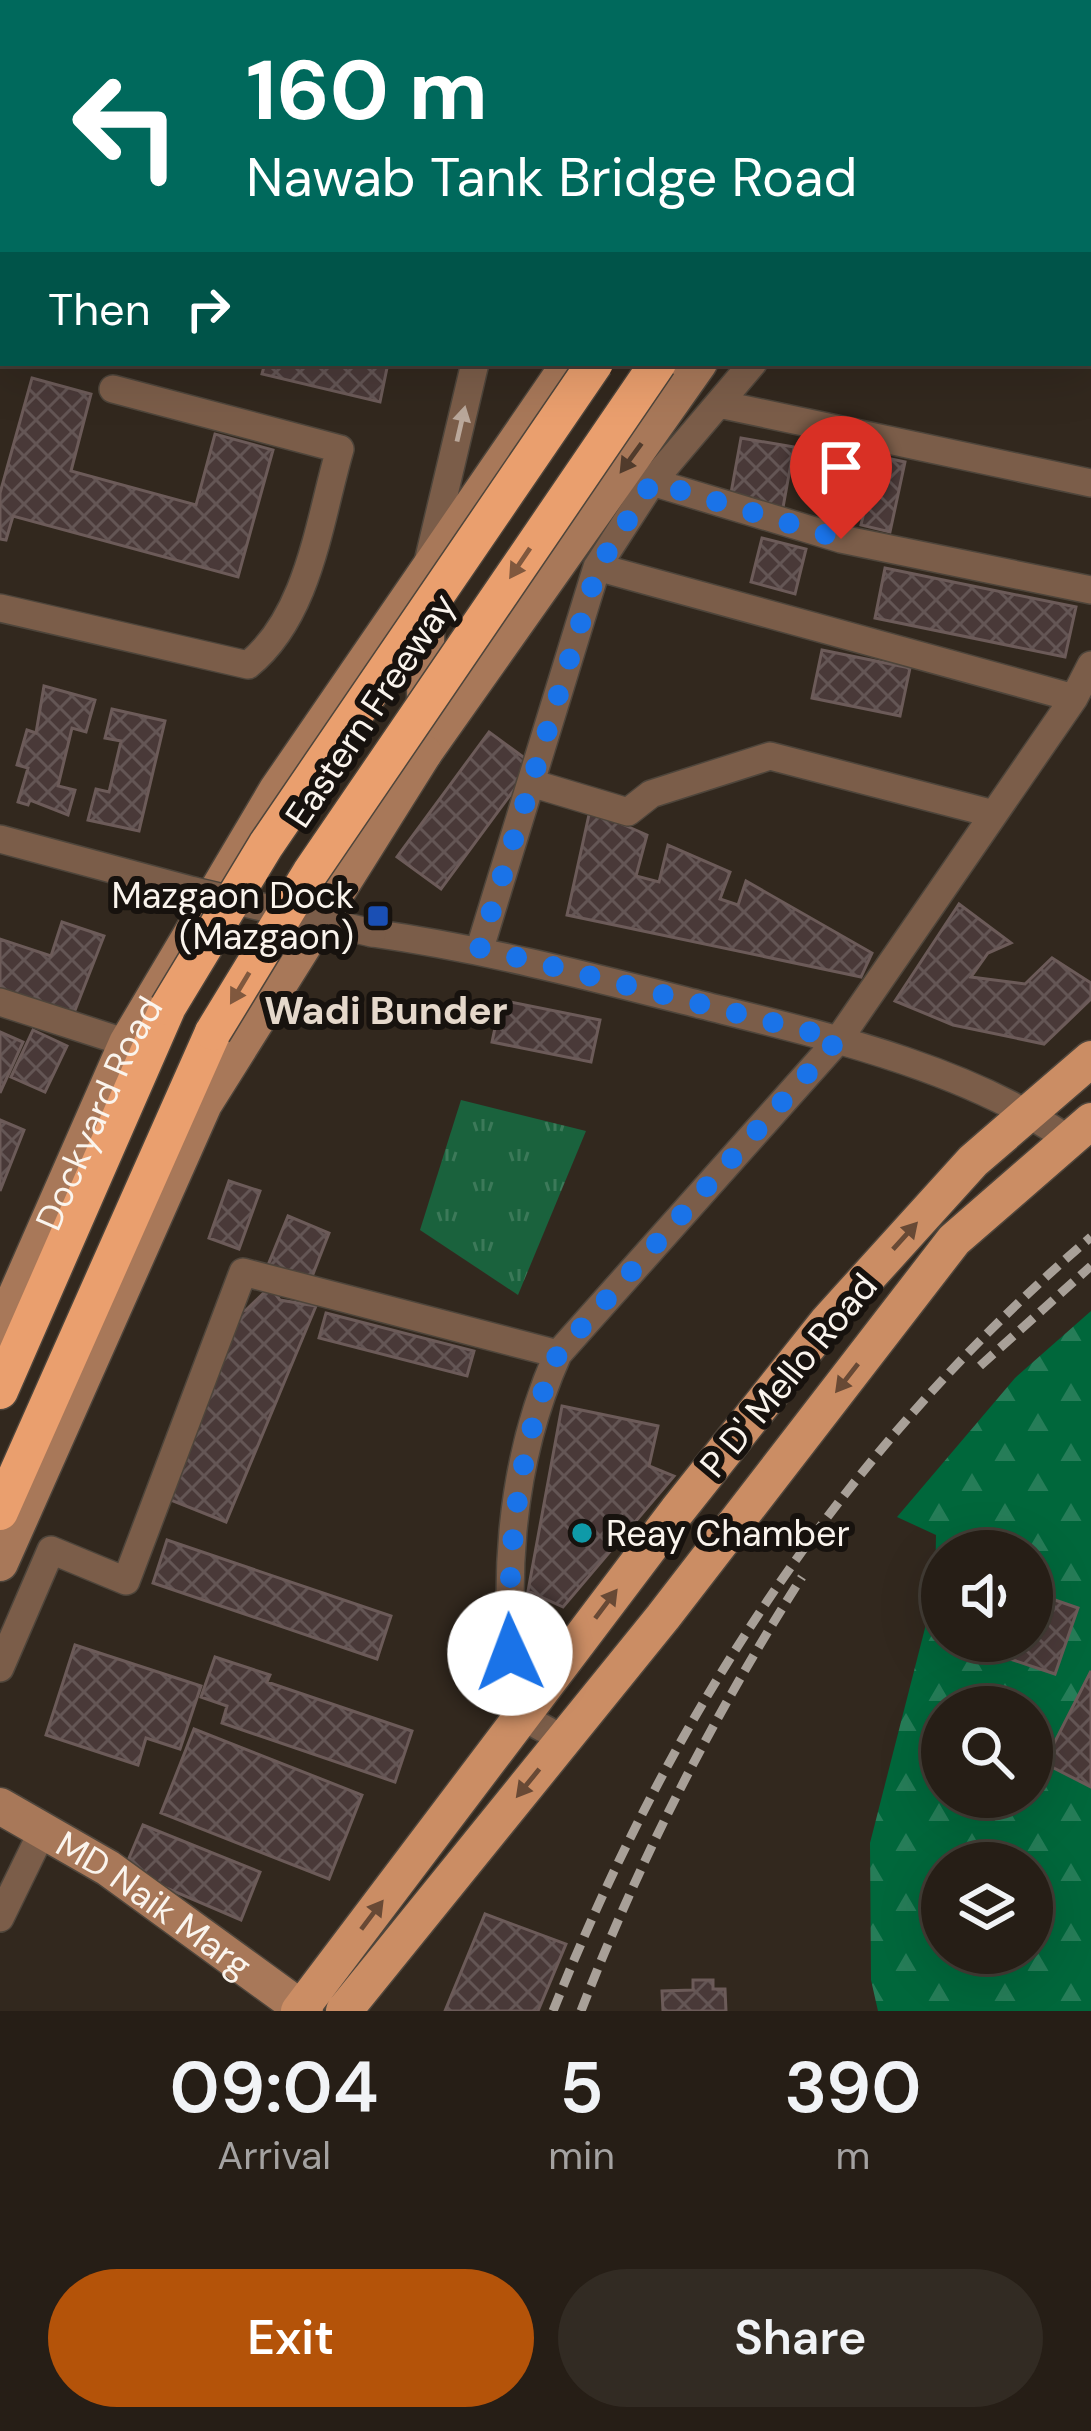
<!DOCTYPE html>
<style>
body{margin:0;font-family:"DM Sans",sans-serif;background:#322b23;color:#f1f3f6;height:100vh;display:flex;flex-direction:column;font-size:45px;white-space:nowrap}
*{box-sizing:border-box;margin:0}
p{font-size:39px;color:#a4a2a1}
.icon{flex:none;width:66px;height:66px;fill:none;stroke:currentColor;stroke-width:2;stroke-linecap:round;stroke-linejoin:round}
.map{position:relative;height:2011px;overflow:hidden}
.drawer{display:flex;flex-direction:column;background:#261e16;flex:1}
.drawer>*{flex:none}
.guide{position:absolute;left:0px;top:0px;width:1092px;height:366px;box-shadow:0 12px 48px #0002,0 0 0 3px #423c35;background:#00695c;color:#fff;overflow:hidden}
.controls{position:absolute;left:921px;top:1530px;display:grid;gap:24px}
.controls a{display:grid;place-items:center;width:132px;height:132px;border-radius:50%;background:#261e16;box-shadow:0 12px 48px #0002,0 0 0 3px #423c35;font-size:60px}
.pin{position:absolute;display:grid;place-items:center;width:102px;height:102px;color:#fff;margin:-123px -51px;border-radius:50% 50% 50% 0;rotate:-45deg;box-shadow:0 0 12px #0007}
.pin .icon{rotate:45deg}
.me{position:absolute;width:132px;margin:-66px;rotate:358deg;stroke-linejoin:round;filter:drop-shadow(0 0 9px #0008)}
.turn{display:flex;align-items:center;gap:42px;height:252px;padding:0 48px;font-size:54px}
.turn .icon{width:156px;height:156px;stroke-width:2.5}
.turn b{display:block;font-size:84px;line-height:102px}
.then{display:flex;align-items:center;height:114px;padding:0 48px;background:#0003;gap:24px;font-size:45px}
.eta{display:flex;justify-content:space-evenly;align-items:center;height:204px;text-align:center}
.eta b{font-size:72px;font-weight:600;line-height:84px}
.cta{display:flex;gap:24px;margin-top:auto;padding:24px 48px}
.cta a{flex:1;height:138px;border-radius:72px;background:#b45309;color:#fff;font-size:48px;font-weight:600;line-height:138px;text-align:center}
.cta a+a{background:#322b23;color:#f1f3f6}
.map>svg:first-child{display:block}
.grass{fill:url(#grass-tufts)}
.forest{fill:url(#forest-firs);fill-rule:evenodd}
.building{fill:url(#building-cross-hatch);stroke:#6c5b59;stroke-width:3}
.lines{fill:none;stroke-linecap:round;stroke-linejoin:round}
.street-casing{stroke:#4e453b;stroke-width:30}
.secondary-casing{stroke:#4e453b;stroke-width:39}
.primary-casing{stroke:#4e453b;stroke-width:39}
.highway-casing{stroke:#4e453b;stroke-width:39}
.street{stroke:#7b5d49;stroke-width:27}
.secondary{stroke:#a87859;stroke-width:36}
.primary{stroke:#cb8d64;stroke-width:36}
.highway{stroke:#ea9f6e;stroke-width:36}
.rail{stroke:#a8a098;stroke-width:9;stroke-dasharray:18 9;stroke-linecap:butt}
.street-bridge-casing{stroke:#4e453b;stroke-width:30;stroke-linecap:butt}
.highway-bridge-casing{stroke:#4e453b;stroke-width:39;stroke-linecap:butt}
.street-bridge{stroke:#7b5d49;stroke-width:27}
.highway-bridge{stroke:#ea9f6e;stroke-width:36}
.oneway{fill:#baa89b}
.oneway2{fill:#513b2c}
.oneway3{fill:#80583e}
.oneway4{fill:#684935}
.route{stroke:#1a73e8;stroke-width:21;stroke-dasharray:0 37.8}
.transit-dot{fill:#1a4fb4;stroke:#17120e;stroke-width:4.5}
.culture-dot{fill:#0f9aa8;stroke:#17120e;stroke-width:4.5}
.labels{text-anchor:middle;stroke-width:12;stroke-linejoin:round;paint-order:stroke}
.street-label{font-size:36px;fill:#faf4ed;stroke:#17120e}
.poi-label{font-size:36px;fill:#faf4ed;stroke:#17120e;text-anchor:end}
.neighbourhood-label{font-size:39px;font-weight:bold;fill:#e5d8cb;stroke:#17120e}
</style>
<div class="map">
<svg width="1091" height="2011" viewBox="0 0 1091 2011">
<defs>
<pattern id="grass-tufts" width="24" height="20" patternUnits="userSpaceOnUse" patternTransform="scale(3)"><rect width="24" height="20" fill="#1a623d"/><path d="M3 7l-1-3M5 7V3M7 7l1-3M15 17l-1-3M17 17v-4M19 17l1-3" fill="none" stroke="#3c7959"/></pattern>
<pattern id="forest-firs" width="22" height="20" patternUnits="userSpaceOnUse" patternTransform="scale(3)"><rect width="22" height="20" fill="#00673b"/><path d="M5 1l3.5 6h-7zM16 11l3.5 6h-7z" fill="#267d58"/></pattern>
<pattern id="building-cross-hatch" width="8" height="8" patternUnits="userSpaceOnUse" patternTransform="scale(3)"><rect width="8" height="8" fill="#493938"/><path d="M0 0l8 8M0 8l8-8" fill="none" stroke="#645655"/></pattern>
</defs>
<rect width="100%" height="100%" fill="#32281e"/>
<path class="grass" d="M461,1100L586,1131L518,1295L420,1230Z"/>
<path class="forest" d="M1091,1311V2011H878L871,1980L870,1843L935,1589L936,1535L897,1517L1015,1378ZM942,1551H1032V1641H942ZM942,1707H1032V1797H942ZM942,1863H1032V1953H942Z"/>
<path class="building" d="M265,363H388L380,402L262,374Z
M32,378L91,394L71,471L196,505L215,434L273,450L238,577L13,516L6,540L0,539V493Z
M741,438L794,447L782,513L729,504Z
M877,456L905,462L890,532L861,525Z
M762,538L806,549L795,594L751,582Z
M885,568L1076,607L1065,657L875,618Z
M822,650L910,668L900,716L812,698Z
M44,686L95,700L86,732L72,728L58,786L75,790L68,815L30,800L28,805L18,802L28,768L17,765L27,730L36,733Z
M112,709L165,721L139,831L88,820L96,789L109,792L121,741L105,738Z
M489,732L533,764L441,889L397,857Z
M590,810L647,835L636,876L659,882L668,845L730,872L720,899L738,905L746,881L872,953L861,977L567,915Z
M959,904L1011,943L988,953L971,977L1025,984L1052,958L1091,983V999L1044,1044L953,1025L895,1001Z
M62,922L104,936L74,1013L0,989V939L51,956Z
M501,1000L600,1020L591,1062L492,1042Z
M33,1030L67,1046L45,1092L11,1077Z
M0,1032L23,1042L0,1093Z
M0,1120L24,1130L0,1191Z
M229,1181L260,1191L239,1249L209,1238Z
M288,1216L329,1233L308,1287L266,1270Z
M270,1287L280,1300L316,1306L226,1522L163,1497L236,1312L246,1310Z
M326,1313L474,1351L467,1376L319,1338Z
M562,1406L658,1426L649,1466L674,1476L563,1607L528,1591Z
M167,1540L391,1616L377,1659L153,1583Z
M1032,1592L1078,1608L1055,1674L998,1655L1002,1641H1032Z
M75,1645L201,1686L180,1749L146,1738L138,1765L46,1735Z
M215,1657L270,1675L267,1682L412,1731L395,1782L222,1723L227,1706L201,1697Z
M1091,1671V1787L1044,1763Z
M194,1729L362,1795L329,1879L161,1813Z
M143,1825L260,1872L241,1920L124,1870Z
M485,1914L566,1944L538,2011H445Z
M693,1980H713V1989H725L726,2011H663L662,1991L693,1990Z"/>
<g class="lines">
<defs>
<path id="street" d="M502,3V0
M549,3L550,0
M719,3L720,0
M1089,137H1091
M1089,282H1091
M719,404L1091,483
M652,482L841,539L1091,590
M428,562L475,363
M597,567L1074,698
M0,608L248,665C309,616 319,521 340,449L113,389
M531,783L628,812L651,794L770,756L994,814
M0,839L194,891
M372,933C485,949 592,977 702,1005C822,1035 968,1068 1069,1140
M480,948L597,567L652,482L753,363
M0,1002L127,1043
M0,1668L51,1550L126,1581L243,1272L558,1354
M563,1739L521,1716C500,1597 508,1465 558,1354L839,1039L1074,698L1091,665
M0,1918L43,1830"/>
<g id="secondary">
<path d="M743,0L745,3"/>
<path d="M100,3L102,0"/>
<path d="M835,3L838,0"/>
<path d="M964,3L967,0"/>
<path d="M1089,90H1091"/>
<path d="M0,153L3,148"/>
<path d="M427,593L424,753L699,363"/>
<path id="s1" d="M0,1332L127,1043L277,790L570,363"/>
<path d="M0,1563L204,1104L424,753"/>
<path id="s2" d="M0,1806L108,1868L305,2011"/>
</g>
<path id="primary" d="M299,2011L677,1511L828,1321L973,1161L1091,1059
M344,2011L663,1617L954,1240L1091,1121"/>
<path id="highway" d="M864,3L866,0
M929,3L931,0
M0,1391L168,1007
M0,1512L213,1032"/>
</defs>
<use href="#street" class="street-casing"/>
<use href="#secondary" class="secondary-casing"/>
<use href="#primary" class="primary-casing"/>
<use href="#highway" class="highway-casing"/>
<use href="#street" class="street"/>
<use href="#secondary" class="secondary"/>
<use href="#primary" class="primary"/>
<use href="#highway" class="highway"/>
<path class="rail" d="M980,1366L1091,1266
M553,2011C674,1709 843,1450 1091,1237
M581,2011C641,1856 713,1716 802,1577"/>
<defs>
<path id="street-bridge" d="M194,891L372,933"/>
<path id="highway-bridge" d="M168,1007L266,845L595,363
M213,1032L310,873L658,363"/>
</defs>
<use href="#street-bridge" class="street-bridge-casing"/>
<use href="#highway-bridge" class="highway-bridge-casing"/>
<use href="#street-bridge" class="street-bridge"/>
<use href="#highway-bridge" class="highway-bridge"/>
</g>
<defs><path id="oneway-solid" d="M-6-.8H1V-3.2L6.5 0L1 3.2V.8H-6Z" transform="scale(3)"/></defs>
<use class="oneway" href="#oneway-solid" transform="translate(461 424) rotate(-77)"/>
<use class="oneway2" href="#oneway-solid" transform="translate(631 458) rotate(126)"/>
<g class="oneway3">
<use href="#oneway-solid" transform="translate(520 563) rotate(124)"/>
<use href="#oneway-solid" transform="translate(240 988) rotate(121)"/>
</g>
<g class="oneway4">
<use href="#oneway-solid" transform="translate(905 1236) rotate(-48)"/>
<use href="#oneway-solid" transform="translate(847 1378) rotate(128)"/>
<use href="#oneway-solid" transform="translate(606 1604) rotate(-53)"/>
<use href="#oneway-solid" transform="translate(528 1783) rotate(129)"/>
<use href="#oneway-solid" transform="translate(372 1915) rotate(-53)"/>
</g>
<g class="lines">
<path class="route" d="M510,1653C507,1553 517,1446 558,1354L838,1039L480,948L598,567L652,482L841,539"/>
</g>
<rect class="transit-dot" x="366" y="904" width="24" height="24" rx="6"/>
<circle class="culture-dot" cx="582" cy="1533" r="12"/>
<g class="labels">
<g class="street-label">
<text transform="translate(370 710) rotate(-56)" y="13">Eastern Freeway</text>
<text dy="13" stroke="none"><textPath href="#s1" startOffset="240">Dockyard Road</textPath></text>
<text transform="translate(788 1375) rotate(-50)" y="13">P D' Mello Road</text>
<text dy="13" stroke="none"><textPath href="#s2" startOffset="183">MD Naik Marg</textPath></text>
</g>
<g class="poi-label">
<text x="354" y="908">Mazgaon Dock<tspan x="354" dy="41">(Mazgaon)</tspan></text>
<text x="606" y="1546" text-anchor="start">Reay Chamber</text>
</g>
<g class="neighbourhood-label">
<text x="386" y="1024">Wadi Bunder</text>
</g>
</g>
</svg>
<div class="controls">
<a><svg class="icon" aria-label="sound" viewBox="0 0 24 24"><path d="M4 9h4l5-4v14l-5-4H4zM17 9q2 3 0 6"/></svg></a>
<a><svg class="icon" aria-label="search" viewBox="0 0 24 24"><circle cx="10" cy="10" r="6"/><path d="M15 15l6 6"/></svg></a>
<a><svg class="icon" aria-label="layers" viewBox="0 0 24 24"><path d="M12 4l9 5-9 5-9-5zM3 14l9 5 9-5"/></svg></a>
</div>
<div class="pin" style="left:841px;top:539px;background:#d93025"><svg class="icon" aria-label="arrive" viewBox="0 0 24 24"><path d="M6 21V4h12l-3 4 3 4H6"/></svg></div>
<svg class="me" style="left:510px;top:1653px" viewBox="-20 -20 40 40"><circle r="19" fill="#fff"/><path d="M0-13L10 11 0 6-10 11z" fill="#1a73e8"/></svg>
<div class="guide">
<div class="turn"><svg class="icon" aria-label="left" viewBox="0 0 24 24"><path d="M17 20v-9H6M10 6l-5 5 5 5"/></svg><div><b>160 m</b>Nawab Tank Bridge Road</div></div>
<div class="then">Then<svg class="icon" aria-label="right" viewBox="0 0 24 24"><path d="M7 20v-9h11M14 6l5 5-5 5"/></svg></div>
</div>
</div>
<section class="drawer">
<div class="eta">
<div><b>09:04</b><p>Arrival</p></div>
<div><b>5</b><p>min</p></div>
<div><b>390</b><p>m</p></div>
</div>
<div class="cta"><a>Exit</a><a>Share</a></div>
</section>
